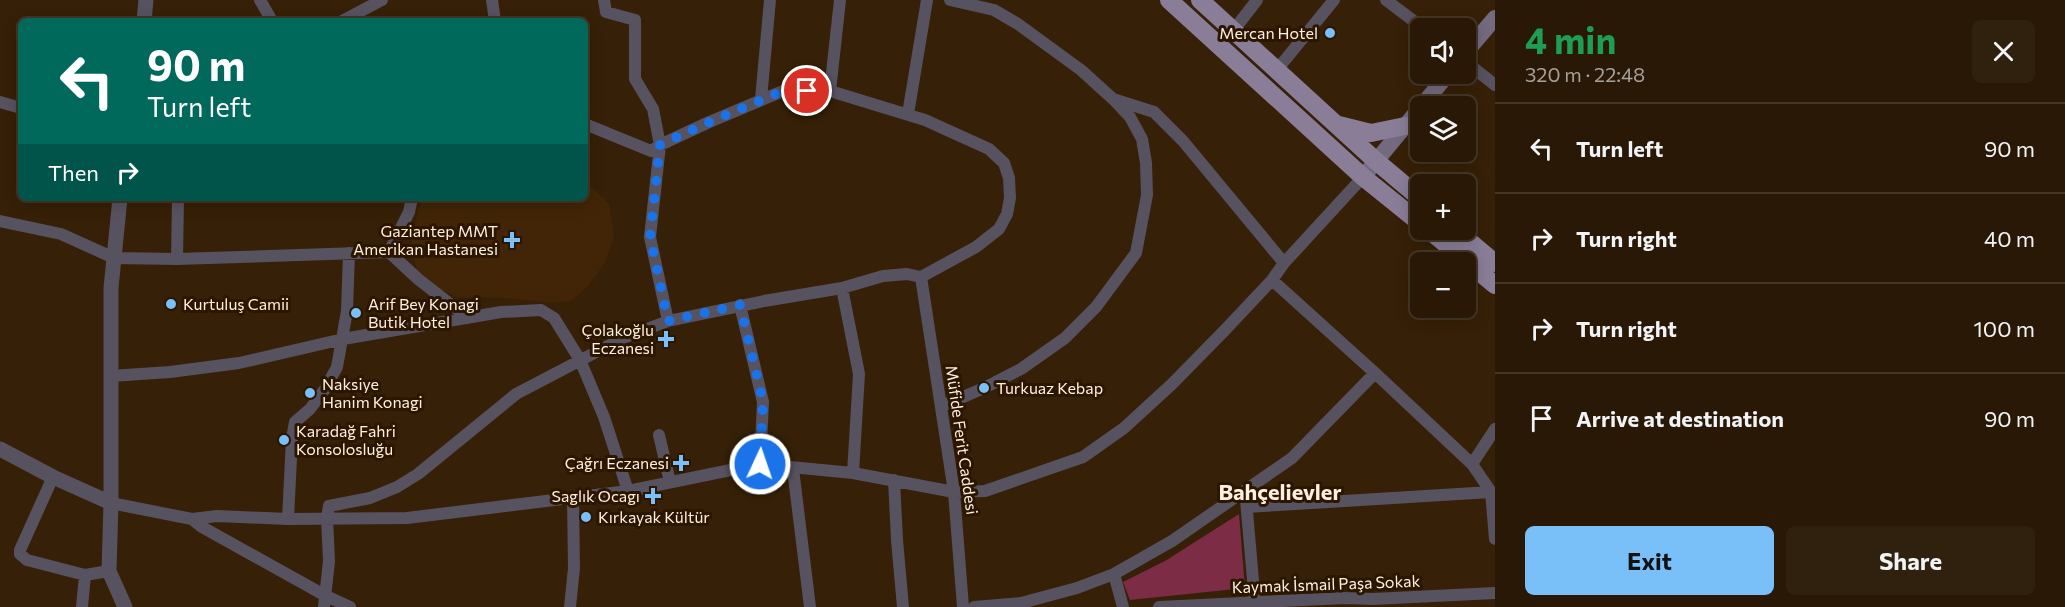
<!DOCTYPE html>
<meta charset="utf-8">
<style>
body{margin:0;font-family:Commissioner,sans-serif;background:#30210f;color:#f1f3f6;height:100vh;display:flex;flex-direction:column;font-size:22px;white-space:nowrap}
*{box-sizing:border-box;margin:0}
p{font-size:20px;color:#a5a09a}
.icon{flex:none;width:33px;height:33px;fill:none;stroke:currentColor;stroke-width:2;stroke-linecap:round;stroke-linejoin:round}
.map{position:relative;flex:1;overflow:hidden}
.panel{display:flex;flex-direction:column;background:#281805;width:570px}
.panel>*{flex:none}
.banner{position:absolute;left:18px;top:18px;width:570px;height:183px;border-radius:9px;box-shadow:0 3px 15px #0003,0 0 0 2px #443727;background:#00695c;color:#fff;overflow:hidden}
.controls{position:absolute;left:1410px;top:18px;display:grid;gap:12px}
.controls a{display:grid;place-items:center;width:66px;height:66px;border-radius:9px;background:#281805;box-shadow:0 3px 15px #0003,0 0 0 2px #443727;font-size:30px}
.pin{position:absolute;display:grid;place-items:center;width:51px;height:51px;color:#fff;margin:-26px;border:3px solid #fff;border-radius:50%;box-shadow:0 2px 6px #0007}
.me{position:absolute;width:66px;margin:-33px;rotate:3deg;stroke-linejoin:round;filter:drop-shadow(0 0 4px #0008)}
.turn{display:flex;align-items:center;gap:21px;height:126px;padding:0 30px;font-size:27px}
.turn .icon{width:78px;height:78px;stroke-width:2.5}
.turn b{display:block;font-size:42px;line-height:51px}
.then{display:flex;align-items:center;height:57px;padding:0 30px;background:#0003;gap:12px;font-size:22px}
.round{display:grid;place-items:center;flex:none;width:63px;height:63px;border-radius:9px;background:#30210f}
.head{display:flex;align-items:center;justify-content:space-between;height:102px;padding:0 30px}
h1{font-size:36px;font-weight:700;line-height:45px;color:#1e9e55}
.cta{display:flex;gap:12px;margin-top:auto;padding:12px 30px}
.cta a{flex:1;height:69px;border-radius:9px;background:#79bff8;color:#111;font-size:24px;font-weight:700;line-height:69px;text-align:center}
.cta a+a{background:#30210f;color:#f1f3f6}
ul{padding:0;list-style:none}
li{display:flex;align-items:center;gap:18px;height:90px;padding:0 30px;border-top:2px solid #443727}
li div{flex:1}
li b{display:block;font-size:22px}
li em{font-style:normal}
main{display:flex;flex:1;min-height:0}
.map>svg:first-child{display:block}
.built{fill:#412506}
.green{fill:#7c2c44}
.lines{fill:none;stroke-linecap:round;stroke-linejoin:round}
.minor{stroke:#57525f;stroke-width:12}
.tertiary{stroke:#57525f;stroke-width:15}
.secondary{stroke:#736a7f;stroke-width:16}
.primary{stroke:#897d98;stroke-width:18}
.route{stroke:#1a73e8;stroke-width:10;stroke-dasharray:0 18}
.poi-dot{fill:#79bff8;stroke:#2c1600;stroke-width:2}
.labels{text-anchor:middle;stroke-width:6;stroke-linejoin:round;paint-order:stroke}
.poi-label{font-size:16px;fill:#ffefe1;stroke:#2c1600;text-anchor:start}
.street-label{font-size:16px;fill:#ffefe1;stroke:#2c1600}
.district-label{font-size:22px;font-weight:bold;fill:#ffefe1;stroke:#2c1600}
</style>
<main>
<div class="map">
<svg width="1495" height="607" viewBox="0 0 1495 607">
<rect width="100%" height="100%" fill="#362007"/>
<path class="built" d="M585,182L588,183L609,204L614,236L605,263L588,286L571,301L554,303L506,298L457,297L437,288L417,272L411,244L418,211L423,198H585Z"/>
<path class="green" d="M1239,514L1245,588L1130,600L1123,582L1165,561Z"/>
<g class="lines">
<path class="minor" d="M260,0L272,21
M492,0L495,21
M1386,0L1423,28
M342,21L382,0
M1233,31L1257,0
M1466,62L1495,85
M1276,71L1334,0
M830,91L840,0
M761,99L770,0
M1113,99L1154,112L1183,141L1284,263
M0,102L21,108
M908,114L927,0
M585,124L651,151L660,145L653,109L635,79V20L606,12L604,0
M0,221L61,234L114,258L177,259L389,252L418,279L468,318
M389,252L409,212L412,198
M177,259L178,198
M921,277L954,492L963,607
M1272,280L1375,373L1472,464
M842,288L859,374L853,473
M740,305L763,402L760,464
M111,376L170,372L239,363L343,339L501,312L541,310L554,318L580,360L604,417L628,491
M942,406L984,388L1021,369L1065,338L1096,307L1136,253L1147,195L1146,163L1142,139L1130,117L1113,99L1081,70L1018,24L994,10L950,0
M1495,429L1472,464L1491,492L1495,539
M659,435L670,482
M793,469L810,607
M53,477L20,550V554L27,560L85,575
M894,480L897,540L903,607
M1246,500L1255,603
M111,503L192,519L217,516L288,519L407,518L628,491L760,464L853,473L954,492L985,491L1083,457L1124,428L1172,384L1224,331L1272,280L1284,263L1363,177
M1247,507L1491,492
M192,519L202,527L326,596L350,607
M288,519L292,438L295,422L310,409L325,389L337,367L347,311L349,253
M1114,574L1123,607
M82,607L85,575L109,571
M324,607L329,561L327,518L329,506L370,498L397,487L418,474L516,394L623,338L668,321L764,301L842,288L883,276L907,274L921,277L976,247L999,229L1007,214L1010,198L1009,178L1004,163L989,149L925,120L830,91H783L707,123L660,145L650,237L668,321
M570,607L574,568L573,498
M974,607L1021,603L1077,588L1114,574L1172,541L1292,458L1375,373
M1159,607L1345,598L1373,599L1495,593"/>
<path class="tertiary" d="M144,21L146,0
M120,198L111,288V503L109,571L125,607
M0,449L53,477L111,503"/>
<path class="secondary" d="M1466,52L1495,18
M1363,177L1448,74"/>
<path class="primary" d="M1169,0L1363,177L1420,223
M1200,0L1376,161L1420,198
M1339,125L1371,133L1405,126
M1429,230L1495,285
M1456,230L1495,263"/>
</g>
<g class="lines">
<path class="route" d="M760,464L763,402L740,305L668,321L650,237L660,145L707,123L783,91H807"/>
</g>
<g class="poi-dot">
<circle cx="1330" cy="33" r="6"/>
<path d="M509 231h6v6h6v6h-6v6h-6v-6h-6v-6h6z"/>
<circle cx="171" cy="304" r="6"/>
<circle cx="356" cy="313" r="6"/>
<path d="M663 330h6v6h6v6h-6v6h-6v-6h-6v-6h6z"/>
<circle cx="984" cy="388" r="6"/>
<circle cx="310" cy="393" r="6"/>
<circle cx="284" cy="440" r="6"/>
<path d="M678 454h6v6h6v6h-6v6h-6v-6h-6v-6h6z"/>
<path d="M650 487h6v6h6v6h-6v6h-6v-6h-6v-6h6z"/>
<circle cx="586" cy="517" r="6"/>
</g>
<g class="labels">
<g class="poi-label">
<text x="1318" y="39" text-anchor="end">Mercan Hotel</text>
<text x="498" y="237" text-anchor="end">Gaziantep MMT<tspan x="498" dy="18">Amerikan Hastanesi</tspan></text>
<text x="183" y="310">Kurtuluş Camii</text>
<text x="368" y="310">Arif Bey Konagi<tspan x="368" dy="18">Butik Hotel</tspan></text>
<text x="654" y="336" text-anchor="end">Çolakoğlu<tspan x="654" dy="18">Eczanesi</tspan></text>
<text x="322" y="390">Naksiye<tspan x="322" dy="18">Hanim Konagi</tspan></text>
<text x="996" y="394">Turkuaz Kebap</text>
<text x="296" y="437">Karadağ Fahri<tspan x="296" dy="18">Konsolosluğu</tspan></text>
<text x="669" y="469" text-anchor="end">Çağrı Eczanesi</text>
<text x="640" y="502" text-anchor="end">Saglık Ocagı</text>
<text x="598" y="523">Kırkayak Kültür</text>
</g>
<g class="street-label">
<text transform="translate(962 440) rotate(82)" y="6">Müfide Ferit Caddesi</text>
<text transform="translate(1326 584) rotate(-2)" y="6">Kaymak İsmail Paşa Sokak</text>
</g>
<g class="district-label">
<text x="1280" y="500">Bahçelievler</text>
</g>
</g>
</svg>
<div class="controls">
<a><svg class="icon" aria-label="sound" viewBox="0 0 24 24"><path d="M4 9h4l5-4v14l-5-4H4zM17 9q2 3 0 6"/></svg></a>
<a><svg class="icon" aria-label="layers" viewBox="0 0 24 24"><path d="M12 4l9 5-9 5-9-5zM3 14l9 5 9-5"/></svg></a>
<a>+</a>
<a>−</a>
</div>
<div class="pin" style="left:807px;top:91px;background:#d93025"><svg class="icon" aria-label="arrive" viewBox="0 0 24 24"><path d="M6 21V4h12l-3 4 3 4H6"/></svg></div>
<svg class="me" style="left:760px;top:464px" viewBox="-20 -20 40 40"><circle r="17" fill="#1a73e8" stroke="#fff" stroke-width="3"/><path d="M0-11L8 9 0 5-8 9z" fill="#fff"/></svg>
<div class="banner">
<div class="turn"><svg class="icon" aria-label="left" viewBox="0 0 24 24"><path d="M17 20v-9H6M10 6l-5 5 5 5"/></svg><div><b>90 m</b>Turn left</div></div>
<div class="then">Then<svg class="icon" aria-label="right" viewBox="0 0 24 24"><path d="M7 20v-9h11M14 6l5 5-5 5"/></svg></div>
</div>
</div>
<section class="panel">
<div class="head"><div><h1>4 min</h1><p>320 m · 22:48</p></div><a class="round"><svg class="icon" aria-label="close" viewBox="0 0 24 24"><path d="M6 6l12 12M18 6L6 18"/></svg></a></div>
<ul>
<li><svg class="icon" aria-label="left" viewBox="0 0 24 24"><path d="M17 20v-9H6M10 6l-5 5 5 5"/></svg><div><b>Turn left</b></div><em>90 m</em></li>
<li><svg class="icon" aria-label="right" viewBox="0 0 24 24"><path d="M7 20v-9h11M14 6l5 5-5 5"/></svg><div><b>Turn right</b></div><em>40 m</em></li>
<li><svg class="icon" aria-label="right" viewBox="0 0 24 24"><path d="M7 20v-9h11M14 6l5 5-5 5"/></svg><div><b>Turn right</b></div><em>100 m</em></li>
<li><svg class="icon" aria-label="arrive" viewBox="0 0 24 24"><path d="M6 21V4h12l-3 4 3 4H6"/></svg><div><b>Arrive at destination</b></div><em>90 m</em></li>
</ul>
<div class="cta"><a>Exit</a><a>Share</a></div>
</section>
</main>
